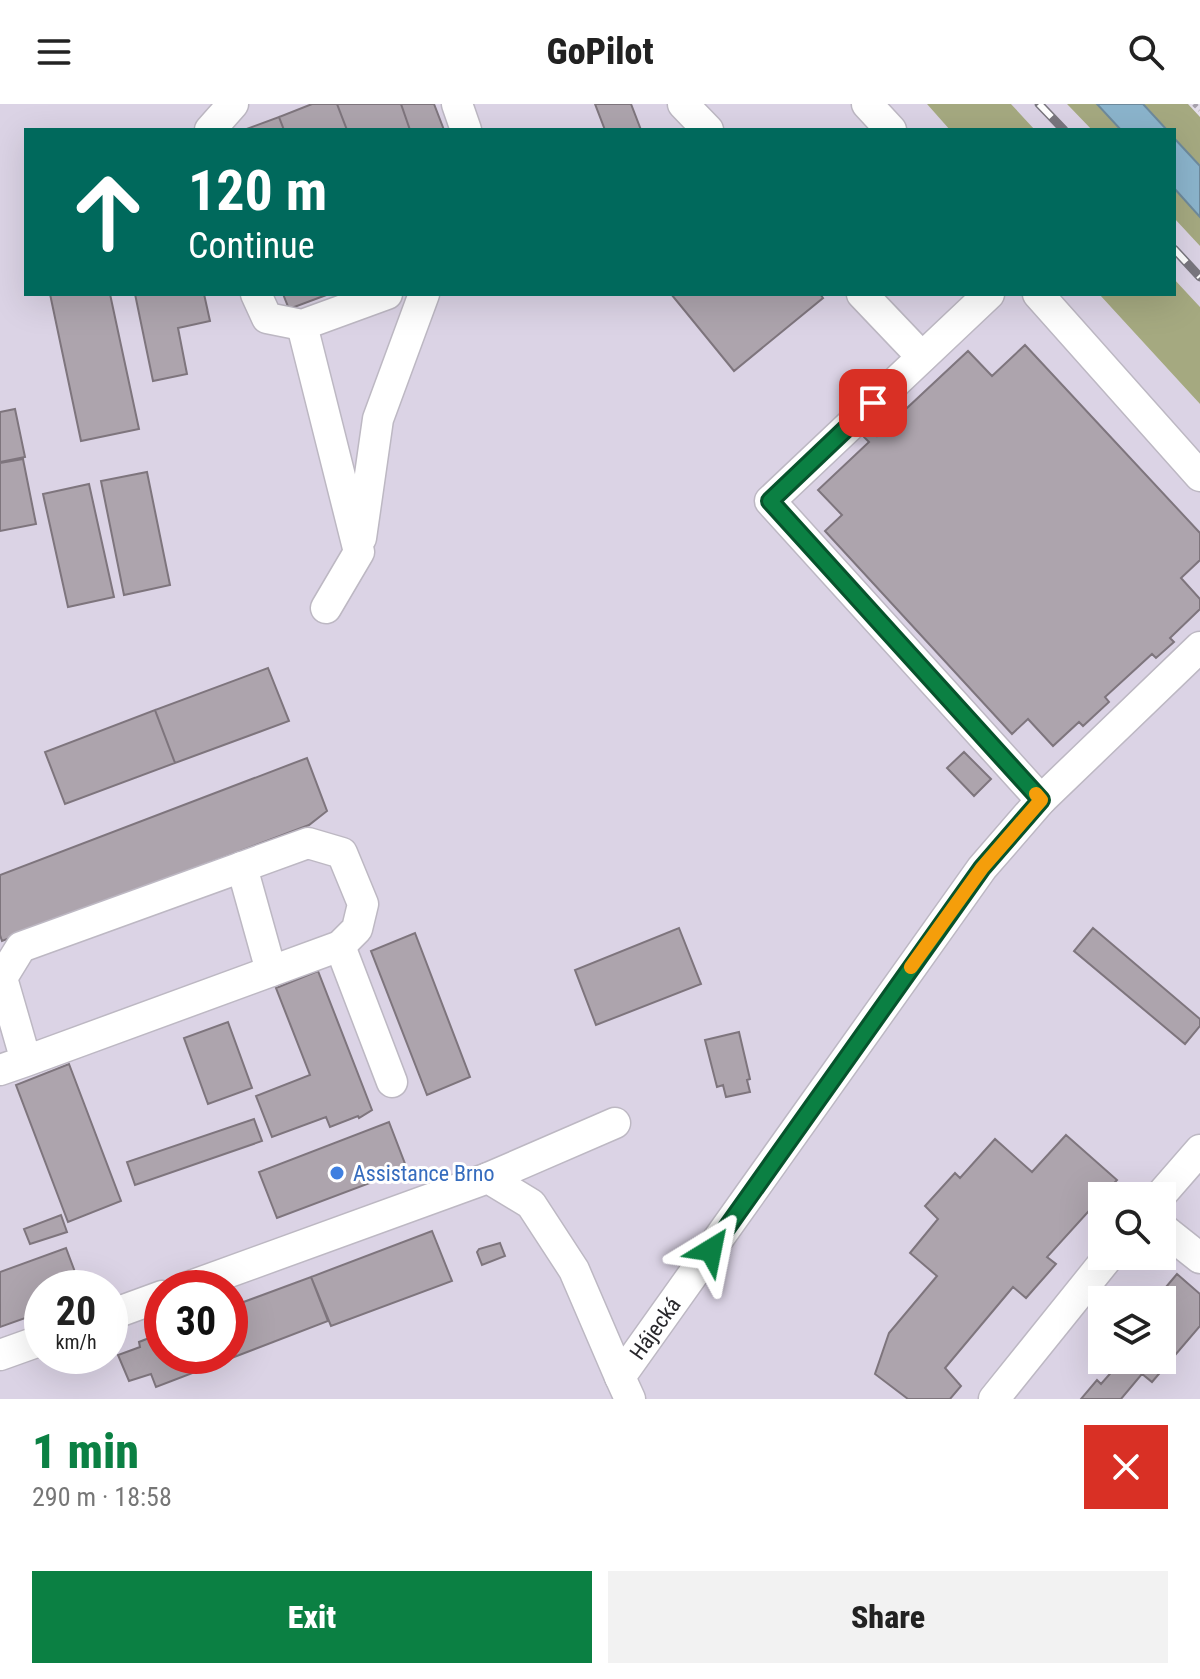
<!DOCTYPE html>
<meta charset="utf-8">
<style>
body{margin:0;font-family:"Roboto Condensed",sans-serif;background:#f2f2f2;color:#222;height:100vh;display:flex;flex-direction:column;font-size:30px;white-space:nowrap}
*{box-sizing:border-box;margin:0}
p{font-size:26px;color:#767676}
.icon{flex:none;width:44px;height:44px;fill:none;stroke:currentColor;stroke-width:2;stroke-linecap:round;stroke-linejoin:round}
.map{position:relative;height:1295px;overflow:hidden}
.details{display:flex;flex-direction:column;background:#fff;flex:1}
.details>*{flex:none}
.guide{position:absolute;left:24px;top:24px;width:1152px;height:168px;border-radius:0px;box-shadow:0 8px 32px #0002;background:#00695c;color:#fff;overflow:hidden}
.fabs{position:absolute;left:1088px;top:1078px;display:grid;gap:16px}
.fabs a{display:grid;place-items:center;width:88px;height:88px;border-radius:0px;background:#fff;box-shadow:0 8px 32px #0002;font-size:40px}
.speed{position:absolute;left:24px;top:1166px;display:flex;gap:16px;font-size:40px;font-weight:700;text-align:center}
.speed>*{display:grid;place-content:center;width:104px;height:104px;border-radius:50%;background:#fff;box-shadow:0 8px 32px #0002;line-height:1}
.speed small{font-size:20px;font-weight:400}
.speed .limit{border:12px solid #d22;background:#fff;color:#111}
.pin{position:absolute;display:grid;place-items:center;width:68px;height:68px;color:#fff;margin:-34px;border-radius:16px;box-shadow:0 4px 12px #0006}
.me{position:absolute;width:88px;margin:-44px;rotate:35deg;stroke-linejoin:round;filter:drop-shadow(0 0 6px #0008)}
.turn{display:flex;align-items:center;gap:28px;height:168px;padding:0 32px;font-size:36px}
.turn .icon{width:104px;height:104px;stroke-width:2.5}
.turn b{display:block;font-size:56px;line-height:68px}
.round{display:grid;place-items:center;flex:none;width:84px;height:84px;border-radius:0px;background:#f2f2f2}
.head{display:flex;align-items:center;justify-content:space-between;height:136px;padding:0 32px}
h1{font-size:48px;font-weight:800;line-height:60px;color:#0b8043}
.action{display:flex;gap:16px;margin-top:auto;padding:16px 32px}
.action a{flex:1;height:92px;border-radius:0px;background:#0b8043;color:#fff;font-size:32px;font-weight:800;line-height:92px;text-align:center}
.action a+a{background:#f2f2f2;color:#222}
header{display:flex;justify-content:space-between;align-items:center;height:104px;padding:0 32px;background:#fff;font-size:36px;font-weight:800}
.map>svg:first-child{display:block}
.built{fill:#dbd3e5;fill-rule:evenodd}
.forest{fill:#a5a980}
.water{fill:#8bb4cc;stroke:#6e8a9c;stroke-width:2}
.building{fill:#ada4ad;stroke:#7e757d;stroke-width:2}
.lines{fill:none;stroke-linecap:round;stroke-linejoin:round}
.minor-casing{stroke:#bdb8c3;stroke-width:33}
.path{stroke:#a6a1ab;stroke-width:5;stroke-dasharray:4 4;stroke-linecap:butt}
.minor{stroke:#fff;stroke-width:30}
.rail-casing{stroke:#79767e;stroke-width:9}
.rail{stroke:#fff;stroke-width:6;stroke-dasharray:18;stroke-linecap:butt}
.route-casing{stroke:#07532c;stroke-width:20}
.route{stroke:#0b8043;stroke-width:14}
.slow{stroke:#f59e0b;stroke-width:14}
.shop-dot{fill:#3f7fe0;stroke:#fff;stroke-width:3}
.labels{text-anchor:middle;stroke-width:6;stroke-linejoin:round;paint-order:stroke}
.shop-label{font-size:22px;fill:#366cbe;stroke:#fff;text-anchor:start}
.street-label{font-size:22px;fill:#29282c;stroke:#fff}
</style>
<header><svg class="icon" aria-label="menu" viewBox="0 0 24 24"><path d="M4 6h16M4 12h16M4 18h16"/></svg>GoPilot<svg class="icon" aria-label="search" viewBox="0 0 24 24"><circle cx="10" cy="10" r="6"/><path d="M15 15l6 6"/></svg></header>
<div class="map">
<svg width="1200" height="1295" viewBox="0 0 1200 1295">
<rect width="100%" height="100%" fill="#e5dfeb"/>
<path class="built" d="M0,0H927L950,26H26V190H1099L1200,300V1295H0ZM1102,1092H1162V1152H1102ZM42,1184H110V1252H42ZM162,1184H230V1252H162ZM1102,1196H1162V1256H1102Z
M1011,0H1067L1092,26H1035Z
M1174,114L1200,142V203L1174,175Z"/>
<path class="forest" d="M927,0H1011L1035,26H950Z
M1067,0H1097L1121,26H1092Z
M1143,0H1188L1200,13V62L1174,34V26H1167Z
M1174,84L1200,113V142L1174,114Z
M1174,175L1200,203V300L1099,190H1174Z"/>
<path class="water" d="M1097,0H1143L1167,26H1121Z
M1174,34L1200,62V113L1174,84Z"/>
<path class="building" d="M312,0H337L347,26H284L279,13Z
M337,0H401L410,26H347Z
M401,0H434L444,26H410Z
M595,0H631L641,26H605Z
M279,13L284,26H244Z
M50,190H110L139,325L81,337Z
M135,190H204L210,217L178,224L187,270L153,277Z
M283,190H329L289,205Z
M671,190H820L823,194L734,267Z
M1025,241L1200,429V456L1181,474L1200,495V505L1170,534L1174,538L1156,554L1152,550L1105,593L1109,598L1083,622L1079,618L1053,642L1028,615L1012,630L825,427L842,411L818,386L869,338L864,333L871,326L877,332L968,247L992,272Z
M15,305L25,353L0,358V308Z
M23,355L36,420L0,427V359Z
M147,368L170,481L124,491L101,377Z
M89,380L114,493L68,503L43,390Z
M268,564L289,617L175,659L155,606Z
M155,606L175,659L65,700L45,648Z
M964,648L991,675L974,692L947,664Z
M307,654L327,707L309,721L2,837L0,831V771Z
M679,824L701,880L596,921L575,866Z
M1093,824L1200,915V922L1185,940L1074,847Z
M415,829L470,973L427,991L371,847Z
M318,867L372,1006L359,1014L358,1012L330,1023L326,1013L272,1033L256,992L310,971L276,884Z
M228,918L252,984L208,1000L184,934Z
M739,928L750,975L747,976L750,988L726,993L723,981L717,983L705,936Z
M69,960L121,1097L68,1118L16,981Z
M254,1015L262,1037L135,1081L127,1058Z
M389,1018L407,1065L277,1114L259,1068Z
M1066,1031L1117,1076L1047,1153L1056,1160L1026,1194L1013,1183L945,1264L961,1282L950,1295H908L875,1270L889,1229L937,1172L910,1149L938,1115L925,1102L955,1069L960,1074L995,1035L1032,1068Z
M61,1111L67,1128L30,1140L24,1125Z
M432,1127L452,1177L331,1222L311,1173Z
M500,1139L505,1152L482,1161L477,1148L479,1145Z
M66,1144L81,1184H42V1208L0,1223V1168Z
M1177,1170L1200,1190V1222L1152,1278L1125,1256H1162V1196H1155Z
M311,1173L328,1217L156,1283L151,1270L129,1277L118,1251L140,1243L139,1238L162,1229V1252H230V1203Z
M1122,1256L1142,1270L1121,1295H1081L1097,1276L1101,1280Z"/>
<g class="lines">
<defs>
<g id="minor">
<path d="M457,0L466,26"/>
<path d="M683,0L708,26"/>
<path d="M867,0L891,26"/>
<path d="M210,26L233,0"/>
<path d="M256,190L267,214L302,221L387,190"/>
<path d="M862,190L922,253"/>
<path d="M989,190L770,397L1041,696"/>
<path d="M1038,190L1200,372"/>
<path d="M302,221L359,448L326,504"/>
<path d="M361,434L378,315L424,190"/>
<path d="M242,763L271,867"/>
<path d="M340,842L392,978"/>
<path d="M0,966L26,957L340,842L357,825L363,800L342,749L308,739L21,843L2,874L26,957"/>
<path d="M488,1074L615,1019"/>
<path d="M1160,1092L1200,1046"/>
<path d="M1162,1124L1200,1154"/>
<path d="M185,1184L488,1074L531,1100L574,1166L620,1273"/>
<path d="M110,1211L162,1192"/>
<path d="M0,1251L42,1236"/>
<path id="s1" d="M630,1295L620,1273L982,764L1041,696L1200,543"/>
<path d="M994,1295L1109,1152"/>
</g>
</defs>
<use href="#minor" class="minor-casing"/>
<path class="path" d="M1194,0L1200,6"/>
<use href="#minor" class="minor"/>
<defs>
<path id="rail" d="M1039,0L1064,26
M1174,145L1200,173"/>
</defs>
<use href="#rail" class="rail-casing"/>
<use href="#rail" class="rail"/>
</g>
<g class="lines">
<defs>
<path id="route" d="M711,1146L982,764L1041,696L770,397L873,299"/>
</defs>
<use href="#route" class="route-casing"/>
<use href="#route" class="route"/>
<path class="slow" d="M911,863L982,764L1041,696L1036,690"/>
</g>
<circle class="shop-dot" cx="337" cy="1069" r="8"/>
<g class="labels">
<g class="shop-label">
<text x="353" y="1077">Assistance Brno</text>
</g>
<g class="street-label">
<text dy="8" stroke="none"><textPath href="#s1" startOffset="84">Hájecká</textPath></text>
</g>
</g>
</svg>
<div class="fabs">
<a><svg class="icon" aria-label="search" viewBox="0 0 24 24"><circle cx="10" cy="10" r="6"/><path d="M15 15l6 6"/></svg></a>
<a><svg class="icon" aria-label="layers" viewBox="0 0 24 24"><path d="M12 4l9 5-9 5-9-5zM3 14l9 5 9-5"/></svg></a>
</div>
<div class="speed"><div>20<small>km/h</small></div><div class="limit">30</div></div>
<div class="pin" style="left:873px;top:299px;background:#d93025"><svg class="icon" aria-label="arrive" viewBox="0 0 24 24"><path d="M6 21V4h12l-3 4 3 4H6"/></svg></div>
<svg class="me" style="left:711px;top:1146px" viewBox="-20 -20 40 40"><path d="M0-17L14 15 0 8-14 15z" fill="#0b8043" stroke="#fff" stroke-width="4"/></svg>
<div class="guide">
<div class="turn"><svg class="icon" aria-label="ahead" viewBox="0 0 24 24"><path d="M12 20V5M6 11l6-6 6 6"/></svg><div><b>120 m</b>Continue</div></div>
</div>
</div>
<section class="details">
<div class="head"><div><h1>1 min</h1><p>290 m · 18:58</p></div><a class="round" style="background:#d93025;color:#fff"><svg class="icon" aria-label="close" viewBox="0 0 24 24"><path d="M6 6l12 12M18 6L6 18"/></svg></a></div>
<div class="action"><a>Exit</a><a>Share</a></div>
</section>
